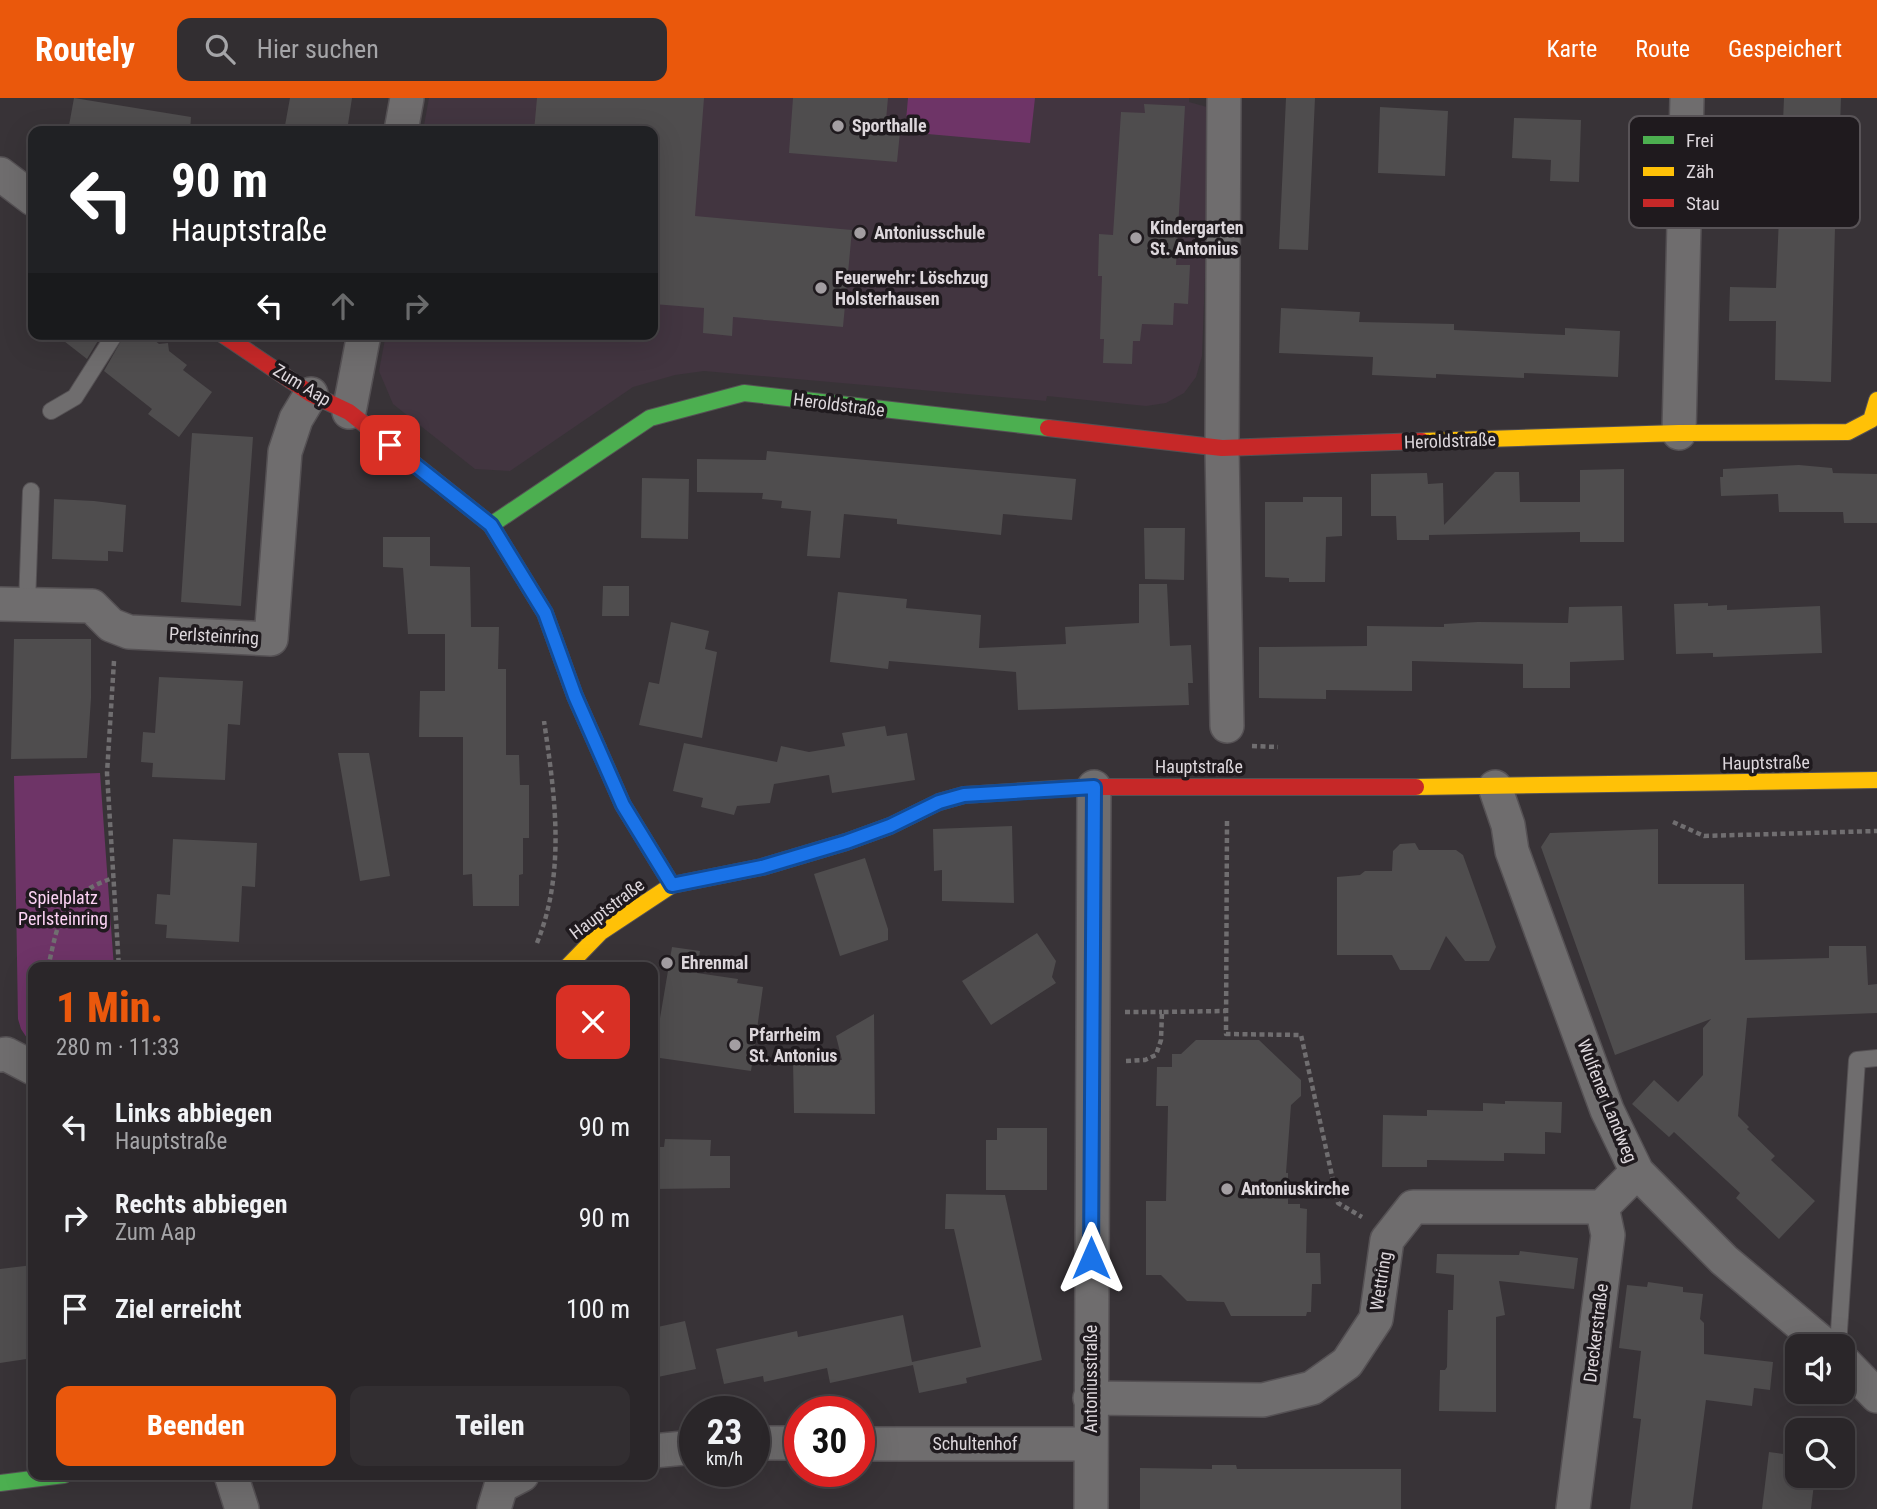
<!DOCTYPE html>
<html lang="de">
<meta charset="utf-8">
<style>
body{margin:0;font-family:"Roboto Condensed",sans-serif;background:#322e31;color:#f1f3f6;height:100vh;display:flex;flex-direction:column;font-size:26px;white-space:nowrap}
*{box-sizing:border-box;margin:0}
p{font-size:23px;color:#a5a5a8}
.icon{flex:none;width:38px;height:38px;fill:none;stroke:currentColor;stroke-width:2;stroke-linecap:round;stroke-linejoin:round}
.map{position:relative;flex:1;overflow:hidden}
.details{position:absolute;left:28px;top:864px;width:630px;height:518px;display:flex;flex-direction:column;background:#2a2629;border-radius:14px;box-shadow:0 7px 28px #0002,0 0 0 2px #464346}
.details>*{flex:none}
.hud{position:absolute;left:28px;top:28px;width:630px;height:214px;border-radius:14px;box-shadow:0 7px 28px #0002,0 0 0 2px #464346;background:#202124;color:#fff;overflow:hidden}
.controls{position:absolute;left:1785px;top:1236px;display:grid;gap:14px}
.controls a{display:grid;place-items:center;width:70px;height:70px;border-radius:14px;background:#2a2629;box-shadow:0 7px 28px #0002,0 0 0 2px #464346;font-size:35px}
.speed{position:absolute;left:679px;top:1298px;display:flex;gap:14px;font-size:35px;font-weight:700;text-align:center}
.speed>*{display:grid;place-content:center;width:91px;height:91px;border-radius:50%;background:#2a2629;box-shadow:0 7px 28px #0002,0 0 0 2px #464346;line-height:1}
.speed small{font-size:18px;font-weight:400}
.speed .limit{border:10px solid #d22;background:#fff;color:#111}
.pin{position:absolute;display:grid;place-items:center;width:60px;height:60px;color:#fff;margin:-30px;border-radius:14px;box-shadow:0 4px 10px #0006}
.me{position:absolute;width:77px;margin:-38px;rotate:0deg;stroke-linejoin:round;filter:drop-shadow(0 0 5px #0008)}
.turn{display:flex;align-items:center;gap:24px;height:147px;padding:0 28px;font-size:32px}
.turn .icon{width:91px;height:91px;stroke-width:2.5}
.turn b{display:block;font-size:49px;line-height:60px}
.lanes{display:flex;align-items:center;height:66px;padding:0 28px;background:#0003;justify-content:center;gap:35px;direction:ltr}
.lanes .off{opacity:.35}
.round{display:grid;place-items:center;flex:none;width:74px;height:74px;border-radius:14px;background:#322e31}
.head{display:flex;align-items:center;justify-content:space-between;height:119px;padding:0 28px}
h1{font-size:42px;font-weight:800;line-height:52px;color:#ea580c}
.button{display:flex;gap:14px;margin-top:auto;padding:14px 28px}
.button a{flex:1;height:80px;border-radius:14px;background:#ea580c;color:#fff;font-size:28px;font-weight:800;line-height:80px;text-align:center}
.button a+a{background:#322e31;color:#f1f3f6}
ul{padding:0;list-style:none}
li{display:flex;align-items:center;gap:21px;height:91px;padding:0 28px}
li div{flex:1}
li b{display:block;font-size:26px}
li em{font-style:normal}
header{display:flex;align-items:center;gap:42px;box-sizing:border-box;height:98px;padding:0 35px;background:#ea580c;color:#fff}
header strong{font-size:33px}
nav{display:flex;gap:38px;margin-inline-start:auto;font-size:24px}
.search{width:490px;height:63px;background:#322e31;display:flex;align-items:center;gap:18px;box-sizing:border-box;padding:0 24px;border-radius:14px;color:#a5a5a8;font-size:26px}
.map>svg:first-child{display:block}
.built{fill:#423540}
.green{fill:#6e3467}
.building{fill:#4f4d4e}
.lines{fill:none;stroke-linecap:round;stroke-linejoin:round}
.lane-casing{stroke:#555154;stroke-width:18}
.street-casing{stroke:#555154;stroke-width:36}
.fast-casing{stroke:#555154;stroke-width:18}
.slow-casing{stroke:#555154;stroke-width:18}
.jam-casing{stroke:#555154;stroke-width:18}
.path{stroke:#706e70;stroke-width:4.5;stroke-dasharray:5 3.5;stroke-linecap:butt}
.lane{stroke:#6f6d6e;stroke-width:16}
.street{stroke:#6f6d6e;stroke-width:33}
.fast{stroke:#4caf50;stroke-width:16}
.slow{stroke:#ffc107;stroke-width:16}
.jam{stroke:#c62828;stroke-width:16}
.route-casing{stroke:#114b97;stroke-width:18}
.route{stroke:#1a73e8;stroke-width:12}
.poi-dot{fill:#a39ea2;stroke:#1f1a1e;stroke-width:2.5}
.labels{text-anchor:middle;stroke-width:7;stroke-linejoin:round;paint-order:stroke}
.poi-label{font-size:18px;font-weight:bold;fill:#ddd7dc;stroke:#1f1a1e;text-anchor:start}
.street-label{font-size:18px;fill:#ddd7dc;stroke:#1f1a1e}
.park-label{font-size:18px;fill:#fcd3f4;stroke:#1f1a1e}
.key{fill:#1f1a1e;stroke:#585357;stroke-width:2}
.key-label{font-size:19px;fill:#ddd7dc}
</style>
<header>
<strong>Routely</strong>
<div class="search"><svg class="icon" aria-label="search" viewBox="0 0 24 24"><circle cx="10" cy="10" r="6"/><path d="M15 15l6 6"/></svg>Hier suchen</div>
<nav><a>Karte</a><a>Route</a><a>Gespeichert</a></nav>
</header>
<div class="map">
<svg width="1877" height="1411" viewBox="0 0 1877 1411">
<rect width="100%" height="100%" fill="#383337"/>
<path class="built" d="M429,0H1189V4L1207,9L1211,22L1202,258L1196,279L1184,295L1166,305L1146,308L1047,298L1046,303L704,273L675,277L633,289L510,373L475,371L393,306L379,273L386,236H653V33H423Z"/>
<path class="green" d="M908,0H1035L1030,45L905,34Z
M100,675L114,870H33V949L21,931L18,921L14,678Z"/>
<path class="building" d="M74,0L191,19L190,33H68Z
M290,0H352L347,33H284Z
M537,0H704L695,118L852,132L843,229L733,219L732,238L703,235L704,210L653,206V33H534Z
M793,0H888L885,33L900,34L897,64L789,55Z
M1286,0H1315L1308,152L1279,151Z
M1784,0H1841L1839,59L1832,60L1831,130H1835L1831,284L1775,282L1776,223H1729L1730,189L1776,190Z
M1144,6L1185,8L1176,167H1190L1188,206L1174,205L1173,227L1142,226L1140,243H1133L1132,266L1103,265L1104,241H1100L1102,178H1098L1099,136L1113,137L1121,14L1145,15Z
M1380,9L1448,13L1445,78L1378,75Z
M1514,20L1581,22L1579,84L1550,83L1551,62L1512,60Z
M1281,210L1360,214L1359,224L1454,226V232L1565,237V230L1620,233L1618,279L1524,275V280L1436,276V280L1372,277L1373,259L1279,255Z
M55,236H102L87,261Z
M125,236H147L159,246L168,245L169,253L187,267L183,272L212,294L179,339L148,316L152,311L104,273Z
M192,335L253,339L241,508L181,504Z
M767,353L1076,381L1072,422L1003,416L1001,437L897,426V421L844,416L840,460L807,458L811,413L781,410L782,403L762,401L763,395L697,394V361L766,362Z
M1799,367L1832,370L1833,375L1877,376V425H1844L1843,414H1779L1778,396L1721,398L1720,379H1723V371Z
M1624,371V444H1580V434L1429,437V442H1397L1396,418H1371V376L1427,375L1428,386L1443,385L1444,427L1495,374H1519L1520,404H1580V372Z
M642,380L689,381L688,441L641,440Z
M1303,399H1342V438L1326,439L1325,484H1289V480L1265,479V404H1303Z
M54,401L94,403L126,407L123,454L108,453V463L52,461Z
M1144,430H1185L1184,482L1145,481Z
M383,439H430V468L470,469L471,529H499L498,571H506V657H519L520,687H529V740H523V776L519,777V808H473L472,776L463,777V639H419L420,593H445V536H408L403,470L383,469Z
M1139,486H1167L1170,548L1191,547L1193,585H1188L1189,607L1018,612L1016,574L889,563L888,571L830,564L838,494L907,501L906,510L981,517L979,550L1066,546L1065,529L1139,525Z
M603,488H629V518H602Z
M1708,505V508L1727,507V512L1820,508L1822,555L1713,559V555L1676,556L1674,506Z
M1622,508L1624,562L1570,564V590H1523V566L1412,563V593L1326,592V601L1259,600V549L1367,548V528L1444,529V526L1478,524L1568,525L1569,509Z
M671,524L709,533L705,551L717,554L702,640L639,627L649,584L659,586Z
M14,541H91V600L87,660L11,661Z
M159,579L243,583L240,627L228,626L225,682L152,679L153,665L141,664L143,634L155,635Z
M885,628L887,638L907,635L915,682L832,695L829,677L774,686L770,705L737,708L734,717L701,709L703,700L673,693L684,645L777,664L781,648L809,654L845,648L842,635Z
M338,655H369L390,778L360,783Z
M1012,728L1014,805L942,803V772L934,773L933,731Z
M1658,731V786H1744L1745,862L1829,860V848H1866L1868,887L1877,886V915L1747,920L1738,1018L1749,1029L1747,1031L1775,1058L1771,1062L1815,1103L1779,1141L1736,1100L1740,1095L1674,1034L1669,1039L1632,1006L1654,982L1678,1004L1703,977V930L1711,921L1615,957L1541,749L1550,735Z
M173,741L257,745L255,789L242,788L239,844L166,840L167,827L155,826L157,796L170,797Z
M1415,745L1419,752H1456L1463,757L1496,849L1489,863H1465L1446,838L1430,872H1400L1392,857H1337V779L1360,777L1365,773H1392L1393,753L1400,746Z
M865,760L888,831V842L840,858L814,776Z
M1037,835L1056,863L1052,879L1056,885L991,927L962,883Z
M672,849L700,853L697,875L738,881L737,885L763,889L751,973L653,959V932H658Z
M874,916L875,1016L794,1015L793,962H842L836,938Z
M1196,942H1259L1301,982V998L1291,1007L1286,1075H1288V1106H1300V1110L1307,1111L1306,1155H1320L1321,1186H1312L1311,1214H1307L1306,1218H1231L1224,1204L1187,1203L1161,1177H1146V1103H1166L1168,1008H1156L1157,969H1172V956H1181Z
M1505,1003L1562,1004L1561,1035L1545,1034V1056L1504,1055V1063L1427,1062V1069H1382L1383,1017L1427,1018V1012L1483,1013V1005L1505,1006Z
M997,1030H1047V1092H986V1042H997Z
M665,1041L711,1042L710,1058H730V1090L653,1091L654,1049H664Z
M946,1096L1005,1097L1042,1262L966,1280L967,1285L919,1295L913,1267L830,1285L827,1270L764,1284L763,1278L724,1286L716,1251L797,1233L798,1239L903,1217L912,1264L981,1249L954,1131H945Z
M1520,1153L1578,1160L1574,1191L1499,1183L1505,1217L1496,1219V1314L1439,1313L1440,1272H1445L1447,1269L1448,1212H1453L1454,1177L1436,1175L1437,1156L1519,1157Z
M33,1167V1260L0,1265V1171Z
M1648,1184L1683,1189V1194L1703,1196L1700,1221L1704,1225V1256L1773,1264L1770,1292L1754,1290L1752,1308L1706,1302L1692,1411H1630L1641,1321L1633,1320L1641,1253L1619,1250L1627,1187L1647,1189Z
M685,1223L696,1271L653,1280V1230Z
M1769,1354L1797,1358V1377H1815L1811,1411H1762Z
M1212,1367H1236L1237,1371H1401V1411H1140V1370L1212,1371Z"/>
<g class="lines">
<defs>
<path id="lane" d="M51,313L75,299L115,236
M27,506L31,393
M1838,1248L1857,962L1877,960"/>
<path id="street" d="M1224,0L1222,350L1227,628
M401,33L407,0
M0,76L33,101
M349,314L364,236
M1679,335L1687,0
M0,506L92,508L111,527L129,534L271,541L285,354L296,321L311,296
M1495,689L1508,727L1512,753L1607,1012L1637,1074L1724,1162L1826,1248
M0,957L6,956L33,970
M1843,1263L1877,1298
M1090,1300L1263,1302L1312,1290L1347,1265L1376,1221L1387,1142L1413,1109H1602
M754,1345H800
M859,1346H1091
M653,1353L695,1349
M231,1377L242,1411
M494,1411L501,1388L522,1377
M1091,1411L1094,689
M1573,1411L1608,1137L1602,1109L1637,1074"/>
<path id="fast" d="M491,427L650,320L744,295L1048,330
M598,650L623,707L672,787
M0,1385L64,1377"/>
<path id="slow" d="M1422,343L1679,335L1848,334L1871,322L1877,302
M1416,689L1877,682
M566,870L601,834L672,787L762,769L846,744L890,728L939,704L964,697L1054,691"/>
<path id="jam" d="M222,236L311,296L349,314L491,427L545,515L575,598L598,650
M1048,330L1222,350L1422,343
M1054,691L1094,689H1416"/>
</defs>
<use href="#lane" class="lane-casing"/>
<use href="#street" class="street-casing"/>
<use href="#fast" class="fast-casing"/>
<use href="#slow" class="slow-casing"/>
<use href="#jam" class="jam-casing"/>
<path class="path" d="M114,563L107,675L119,870
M1252,648L1278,649
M1227,723L1226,936L1301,937L1338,1105L1362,1119
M1673,724L1704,738L1877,733
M537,845C566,773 555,698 544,623
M48,870C59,820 61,798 113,780
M1125,914H1162
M1126,963L1145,962L1156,957L1161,942L1162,914L1226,913"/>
<use href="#lane" class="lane"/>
<use href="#street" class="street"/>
<use href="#fast" class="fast"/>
<use href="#slow" class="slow"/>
<use href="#jam" class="jam"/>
</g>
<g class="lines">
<defs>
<path id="route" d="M390,347L491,427L545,515L575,598L623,707L672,787L762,769L846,744L890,728L939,704L964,697L1094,689L1091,1160"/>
</defs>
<use href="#route" class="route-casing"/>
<use href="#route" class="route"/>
</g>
<g class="poi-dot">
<circle cx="838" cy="28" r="7"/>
<circle cx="860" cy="135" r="7"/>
<circle cx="1136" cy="140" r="7"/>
<circle cx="821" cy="190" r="7"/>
<circle cx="667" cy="865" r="7"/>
<circle cx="735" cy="947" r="7"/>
<circle cx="1227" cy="1091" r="7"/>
</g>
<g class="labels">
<g class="poi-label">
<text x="852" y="34">Sporthalle</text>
<text x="1150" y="136">Kindergarten<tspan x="1150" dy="21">St. Antonius</tspan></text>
<text x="874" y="141">Antoniusschule</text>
<text x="835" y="186">Feuerwehr: Löschzug<tspan x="835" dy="21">Holsterhausen</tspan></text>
<text x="681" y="871">Ehrenmal</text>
<text x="749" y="943">Pfarrheim<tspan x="749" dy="21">St. Antonius</tspan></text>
<text x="1241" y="1097">Antoniuskirche</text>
</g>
<g class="street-label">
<text transform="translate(302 287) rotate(31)" y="6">Zum Aap</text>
<text transform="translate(839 307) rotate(7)" y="6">Heroldstraße</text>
<text transform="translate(1450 343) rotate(-2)" y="6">Heroldstraße</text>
<text transform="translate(214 538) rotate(3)" y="6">Perlsteinring</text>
<text transform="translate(1766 665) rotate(-1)" y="6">Hauptstraße</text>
<text x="1199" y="675">Hauptstraße</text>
<text transform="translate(607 811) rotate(-37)" y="6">Hauptstraße</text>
<text transform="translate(1607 1003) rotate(68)" y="6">Wulfener Landweg</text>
<text transform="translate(1381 1183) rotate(-81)" y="6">Wettring</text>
<text transform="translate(1596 1235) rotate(-83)" y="6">Dreckerstraße</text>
<text transform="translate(1091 1281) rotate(-90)" y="6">Antoniusstraße</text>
<text x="975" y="1352">Schultenhof</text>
</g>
<g class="park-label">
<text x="63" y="806">Spielplatz<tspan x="63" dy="21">Perlsteinring</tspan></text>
</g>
</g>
<rect x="1629" y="18" width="231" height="112" rx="10" class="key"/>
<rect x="1643" y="38" width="31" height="8" fill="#4caf50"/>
<rect x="1643" y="69" width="31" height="9" fill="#ffc107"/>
<rect x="1643" y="101" width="31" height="8" fill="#c62828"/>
<g class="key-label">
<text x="1686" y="49">Frei</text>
<text x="1686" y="80">Zäh</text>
<text x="1686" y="112">Stau</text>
</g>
</svg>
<div class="controls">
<a><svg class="icon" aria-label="sound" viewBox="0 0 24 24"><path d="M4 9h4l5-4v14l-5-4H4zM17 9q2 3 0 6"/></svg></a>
<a><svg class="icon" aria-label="search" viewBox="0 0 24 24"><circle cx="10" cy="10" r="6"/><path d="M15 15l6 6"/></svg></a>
</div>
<div class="speed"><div>23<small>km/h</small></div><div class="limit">30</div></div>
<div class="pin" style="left:390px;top:347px;background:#d93025"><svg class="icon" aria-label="arrive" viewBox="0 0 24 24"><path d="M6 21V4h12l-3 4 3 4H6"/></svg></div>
<svg class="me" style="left:1091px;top:1160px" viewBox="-20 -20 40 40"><path d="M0-17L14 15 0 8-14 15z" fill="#1a73e8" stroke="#fff" stroke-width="4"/></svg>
<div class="hud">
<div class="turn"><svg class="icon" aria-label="left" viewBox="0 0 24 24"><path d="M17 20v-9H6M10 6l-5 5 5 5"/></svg><div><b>90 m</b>Hauptstraße</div></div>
<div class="lanes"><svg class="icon" aria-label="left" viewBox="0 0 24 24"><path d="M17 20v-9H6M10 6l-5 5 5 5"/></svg><svg class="icon off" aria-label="ahead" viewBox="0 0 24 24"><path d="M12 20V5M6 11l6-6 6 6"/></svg><svg class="icon off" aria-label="right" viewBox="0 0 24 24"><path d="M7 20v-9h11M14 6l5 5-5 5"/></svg></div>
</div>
<section class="details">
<div class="head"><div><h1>1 Min.</h1><p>280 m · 11:33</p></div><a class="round" style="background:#d93025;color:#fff"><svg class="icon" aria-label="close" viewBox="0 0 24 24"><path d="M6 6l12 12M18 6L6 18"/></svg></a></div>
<ul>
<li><svg class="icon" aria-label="left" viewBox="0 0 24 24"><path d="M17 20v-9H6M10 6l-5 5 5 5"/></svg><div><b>Links abbiegen</b><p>Hauptstraße</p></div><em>90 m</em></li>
<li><svg class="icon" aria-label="right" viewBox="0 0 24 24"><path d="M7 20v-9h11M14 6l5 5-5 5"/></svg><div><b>Rechts abbiegen</b><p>Zum Aap</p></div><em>90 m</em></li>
<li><svg class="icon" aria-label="arrive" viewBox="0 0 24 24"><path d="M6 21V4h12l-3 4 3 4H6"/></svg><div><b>Ziel erreicht</b></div><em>100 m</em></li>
</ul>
<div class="button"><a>Beenden</a><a>Teilen</a></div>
</section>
</div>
